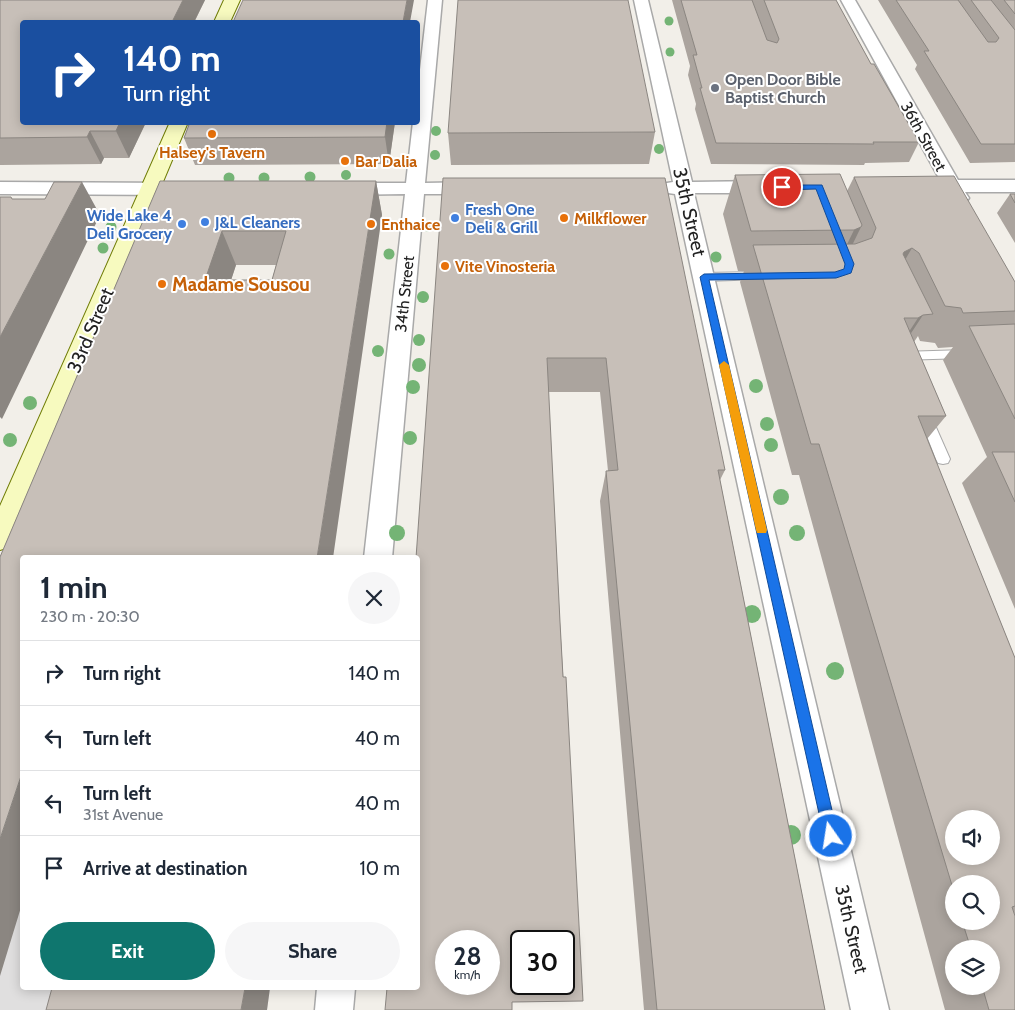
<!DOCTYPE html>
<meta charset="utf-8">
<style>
body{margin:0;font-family:Cabin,sans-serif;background:#f6f6f7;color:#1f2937;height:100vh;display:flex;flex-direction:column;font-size:19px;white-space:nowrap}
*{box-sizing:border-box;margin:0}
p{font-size:16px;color:#747a83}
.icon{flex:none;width:28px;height:28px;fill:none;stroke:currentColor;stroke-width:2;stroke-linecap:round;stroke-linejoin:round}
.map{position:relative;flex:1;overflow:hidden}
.sheet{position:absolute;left:20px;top:555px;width:400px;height:435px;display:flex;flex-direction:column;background:#fff;border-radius:5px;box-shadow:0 2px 12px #0003}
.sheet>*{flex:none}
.hud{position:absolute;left:20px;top:20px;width:400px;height:105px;border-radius:5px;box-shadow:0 2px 12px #0003;background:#1a4fa0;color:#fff;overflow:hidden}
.controls{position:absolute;left:945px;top:810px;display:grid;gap:10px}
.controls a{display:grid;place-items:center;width:55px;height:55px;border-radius:50%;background:#fff;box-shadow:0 2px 12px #0003;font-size:25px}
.speed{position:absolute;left:435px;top:930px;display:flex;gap:10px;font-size:25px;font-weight:700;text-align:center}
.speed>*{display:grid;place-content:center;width:65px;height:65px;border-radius:50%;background:#fff;box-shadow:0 2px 12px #0003;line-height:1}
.speed small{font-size:12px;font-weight:400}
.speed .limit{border:2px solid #111;border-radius:8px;background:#fff;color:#111}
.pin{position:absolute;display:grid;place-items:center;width:42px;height:42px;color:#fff;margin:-21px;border:2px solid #fff;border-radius:50%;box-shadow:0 1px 5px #0007}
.me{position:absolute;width:55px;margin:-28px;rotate:347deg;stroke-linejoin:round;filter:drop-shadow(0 0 4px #0008)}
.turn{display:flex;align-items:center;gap:18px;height:105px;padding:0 20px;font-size:22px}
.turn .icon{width:65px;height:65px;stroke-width:2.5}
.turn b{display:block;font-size:35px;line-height:42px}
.round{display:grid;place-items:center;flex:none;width:52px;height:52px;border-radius:26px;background:#f6f6f7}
.overview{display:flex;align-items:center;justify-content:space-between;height:85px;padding:0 20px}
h1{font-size:30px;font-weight:800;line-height:38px}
.action{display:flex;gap:10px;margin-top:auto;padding:10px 20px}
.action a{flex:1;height:58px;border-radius:30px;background:#0f766e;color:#fff;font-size:20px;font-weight:800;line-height:58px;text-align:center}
.action a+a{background:#f6f6f7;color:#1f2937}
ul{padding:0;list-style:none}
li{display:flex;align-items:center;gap:15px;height:65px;padding:0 20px;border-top:1px solid #e0e1e3}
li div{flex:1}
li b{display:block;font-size:19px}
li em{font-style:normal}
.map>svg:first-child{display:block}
.residential{fill:#e0dfdf}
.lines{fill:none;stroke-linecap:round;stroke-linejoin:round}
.lane-casing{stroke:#a9a9a9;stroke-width:2}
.street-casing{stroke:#a9a9a9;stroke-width:3}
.secondary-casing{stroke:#707d05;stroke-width:2}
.lane{fill:#fff;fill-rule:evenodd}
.street{fill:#fff;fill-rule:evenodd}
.secondary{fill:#f7fabf;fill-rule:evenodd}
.tree{fill:#74b475}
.wall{fill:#aba49e;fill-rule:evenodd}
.shaded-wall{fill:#8b8681}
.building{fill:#c7bfb8;stroke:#8b8681;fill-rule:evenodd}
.route{fill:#1a73e8;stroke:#114b97}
.slow{fill:#f59e0b}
.worship-dot{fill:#6b7280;stroke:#fff;stroke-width:2}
.food-dot{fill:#e8710a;stroke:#fff;stroke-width:2}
.shop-dot{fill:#3f7fe0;stroke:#fff;stroke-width:2}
.labels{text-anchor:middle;stroke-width:4;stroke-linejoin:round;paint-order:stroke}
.far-worship-label{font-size:16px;font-weight:bold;fill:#5b616d;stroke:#fff;text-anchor:start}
.far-street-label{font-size:16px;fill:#222;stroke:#fff}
.far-food-label{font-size:16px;font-weight:bold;fill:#c56008;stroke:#fff;text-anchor:start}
.far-shop-label{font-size:16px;font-weight:bold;fill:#366cbe;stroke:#fff;text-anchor:start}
.street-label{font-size:19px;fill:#222;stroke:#fff}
.food-label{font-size:19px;font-weight:bold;fill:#c56008;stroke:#fff;text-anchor:start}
</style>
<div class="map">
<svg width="1015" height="1010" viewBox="0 0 1015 1010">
<rect width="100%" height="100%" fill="#f2efe9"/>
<path class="residential" d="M22,609V988H270L267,1010H0V667Z"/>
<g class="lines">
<defs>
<path id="lane" d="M760,272L764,273L765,276L764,279L704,281L699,277L704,273Z
M965,350L971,354L965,358L901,360L895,356L901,352Z
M925,411L929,413L931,416L950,459L948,463L943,464L938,463L936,459L919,416L921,413Z"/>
<path id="street" d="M428,0H442L425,183L477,182L484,184L486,188L484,192L477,194H424L392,558H364L405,194L341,195L334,193L332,189L334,185L341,183H406L413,122H418V87Z
M634,0H648L692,182L767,181L774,183L776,187L774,191L767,193H694L889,1010H851L675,194L661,192L659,188L661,184L673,182Z
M841,0H855L958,180H1015V192H965L969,198L966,202L959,204L952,202L946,192L919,190L917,186L919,182L940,180Z
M0,182L177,183L184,185L186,189L184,193L177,195L0,194Z
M317,988H355L353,1010H315Z"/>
<path id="secondary" d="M224,0H240L230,22H214Z
M170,122H188L14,538L10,547L0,550V506Z"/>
</defs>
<use href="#lane" class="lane-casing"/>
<use href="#street" class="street-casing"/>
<use href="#secondary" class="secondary-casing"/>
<use href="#lane" class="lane"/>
<use href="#street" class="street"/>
<use href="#secondary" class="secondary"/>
</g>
<g class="tree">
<circle cx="669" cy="21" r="4.5"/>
<circle cx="670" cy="52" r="4.5"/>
<circle cx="436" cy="131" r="5"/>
<circle cx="659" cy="149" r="5"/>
<circle cx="435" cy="155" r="5"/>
<circle cx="346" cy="175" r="5"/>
<circle cx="310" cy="177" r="5.5"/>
<circle cx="229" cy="178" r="5.5"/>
<circle cx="264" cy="178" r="5.5"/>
<circle cx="428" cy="226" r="5.5"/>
<circle cx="111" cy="227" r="5.5"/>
<circle cx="103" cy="248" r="5.5"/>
<circle cx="389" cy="254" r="5.5"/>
<circle cx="716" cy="257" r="5.5"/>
<circle cx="423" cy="297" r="6"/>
<circle cx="419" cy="340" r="6"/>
<circle cx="378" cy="351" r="6"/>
<circle cx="419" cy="365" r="7"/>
<circle cx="756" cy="386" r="7"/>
<circle cx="413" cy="387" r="7"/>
<circle cx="30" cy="403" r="7"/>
<circle cx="767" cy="424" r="7"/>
<circle cx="410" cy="438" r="7"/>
<circle cx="10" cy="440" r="7"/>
<circle cx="771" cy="445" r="7"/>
<circle cx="781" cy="497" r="8"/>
<circle cx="397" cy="533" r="8"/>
<circle cx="797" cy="533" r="8"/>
<circle cx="752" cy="614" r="9"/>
<circle cx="835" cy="671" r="9"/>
<circle cx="791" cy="835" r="10"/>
</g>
<path class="wall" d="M0,0H205L129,158H104L101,164L0,165Z
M672,0H836L871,64L919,142L909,162L865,163L864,165L711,164L695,109L696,104L688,75L690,66Z
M878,0H1015V162L970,163L915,69L917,65Z
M190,122H395L389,164L195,165L184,138Z
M655,132L649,164L451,165L448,133Z
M735,175L847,191L854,177L1015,282V609L962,483L987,457L943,360L953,347L938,348L935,343L920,341L918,336L914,342L946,416L927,439L1015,658V1010H945L799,475H792L740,282L744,271H738L723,214ZM954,884L991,921H954ZM954,949H991V986H954Z
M443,178L725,470L720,480L825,1010H644L600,501L606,471H608L600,392H548L560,622L583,1001Z
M160,181H376L382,215L0,557ZM236,265H276L272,280H231Z
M1010,194H1015V243L997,213Z"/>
<path class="shaded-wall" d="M183,0H205L194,22H172Z
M407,0H414L410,22H403Z
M120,122H146L129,158L116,131Z
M387,122H395L389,164L385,137Z
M90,131L104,158L101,164L87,137Z
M376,181L382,215L333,558H317Z
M82,182L100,215L2,419L0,417V337Z
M861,227L842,266L835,269L854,230Z
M222,231L236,265L220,314L205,280Z
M912,248L891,284L904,252Z
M923,315L900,350L895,353L918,318Z
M22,773V904L0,976V839Z
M245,988H270L267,1010H241Z"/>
<path class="building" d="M0,0H183L172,22H22V122H120L116,131H90L87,137L0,138Z
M243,0H407L403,22H233Z
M458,0H628L655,132L448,133Z
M681,0H752L767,40L777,43L779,39L764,0H836L871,64H874L919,142H873L874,144L716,143L700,88H702L693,55H697Z
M896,0H958L988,42H996L999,38L971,0H991L1015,30V144H981L924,51H929Z
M1004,0H1015V14Z
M190,122H387L385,137L184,138Z
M840,174L862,225L861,227L854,230L751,231L735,175Z
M954,176L1015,282V311L963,313L961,308L945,306L919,253L912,248L904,252L903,254L933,314L923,315L918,318H904L946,416H918L1015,658V906L1012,907L1015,916V1010H989L982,986H991V949H971L962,921H991V884H954V892L819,444H811L753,245L855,244L872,238L876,228L854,177ZM954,819H991V856H954Z
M443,178H665L725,470H718L825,1010H657L606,471L618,470L606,358H547L560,622L563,677H566L583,1001L512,1002V1010H385L387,988H418V558H416ZM446,941H489V984H446ZM521,941H564V984H521Z
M160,181H376L317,558H22V773L0,839V557ZM222,231H286L272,280H205Z
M54,182H82L0,337V197H11L12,199H45Z
M1010,194H1015V203Z
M1015,324V419L969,326Z
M992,452H1015V502Z
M52,988H245L241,1010H46Z"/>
<path class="route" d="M779,185H822L854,264L851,273L836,278L709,280L838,836L836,842L831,844L826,842L824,836L700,277L704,274L835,272L844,269L845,264L816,189L782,190L779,189Z"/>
<path class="slow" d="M724,361L729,365L767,530L766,533H757L756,530L719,365Z"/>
<circle class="worship-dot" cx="715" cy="88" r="5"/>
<g class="food-dot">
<circle cx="212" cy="134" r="5"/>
<circle cx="345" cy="161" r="5"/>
<circle cx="564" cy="218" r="5"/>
<circle cx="371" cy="224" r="5"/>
<circle cx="445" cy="266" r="5"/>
<circle cx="162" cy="284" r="5"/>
</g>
<g class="shop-dot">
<circle cx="455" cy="218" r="5"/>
<circle cx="205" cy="222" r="5"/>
<circle cx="182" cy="224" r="5"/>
</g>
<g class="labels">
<g class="far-worship-label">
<text x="725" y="85">Open Door Bible<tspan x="725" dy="18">Baptist Church</tspan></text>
</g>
<g class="far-street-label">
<text transform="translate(924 136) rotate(61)" y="6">36th Street</text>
<text transform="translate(404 294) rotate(-84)" y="6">34th Street</text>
</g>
<g class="far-food-label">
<text x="212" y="158" text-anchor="middle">Halsey's Tavern</text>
<text x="355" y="167">Bar Dalia</text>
<text x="574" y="224">Milkflower</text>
<text x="381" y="230">Enthaice</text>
<text x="455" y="272">Vite Vinosteria</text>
</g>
<g class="far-shop-label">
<text x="465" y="215">Fresh One<tspan x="465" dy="18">Deli &amp; Grill</tspan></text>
<text x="172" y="221" text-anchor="end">Wide Lake 4<tspan x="172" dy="18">Deli Grocery</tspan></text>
<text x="215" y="228">J&amp;L Cleaners</text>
</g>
<g class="street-label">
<text transform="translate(690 212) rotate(77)" y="7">35th Street</text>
<text transform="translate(90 330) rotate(-67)" y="7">33rd Street</text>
<text transform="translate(852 929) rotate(77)" y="7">35th Street</text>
</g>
<g class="food-label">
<text x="172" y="291">Madame Sousou</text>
</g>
</g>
</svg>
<div class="controls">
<a><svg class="icon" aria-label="sound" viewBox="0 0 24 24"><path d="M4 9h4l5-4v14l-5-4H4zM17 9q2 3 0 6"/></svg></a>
<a><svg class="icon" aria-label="search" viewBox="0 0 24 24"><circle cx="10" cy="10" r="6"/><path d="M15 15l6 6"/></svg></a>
<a><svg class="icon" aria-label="layers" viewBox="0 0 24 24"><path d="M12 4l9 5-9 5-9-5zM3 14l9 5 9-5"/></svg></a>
</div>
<div class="speed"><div>28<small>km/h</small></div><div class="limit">30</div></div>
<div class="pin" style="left:782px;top:187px;background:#d93025"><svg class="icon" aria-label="arrive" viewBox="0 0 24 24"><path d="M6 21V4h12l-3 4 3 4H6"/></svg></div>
<svg class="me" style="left:831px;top:836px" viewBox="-20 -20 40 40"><circle r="17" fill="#1a73e8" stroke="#fff" stroke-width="3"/><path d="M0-11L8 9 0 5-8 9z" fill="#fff"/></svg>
<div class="hud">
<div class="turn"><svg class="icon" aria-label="right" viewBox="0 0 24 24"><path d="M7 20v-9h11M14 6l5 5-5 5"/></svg><div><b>140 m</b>Turn right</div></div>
</div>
<section class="sheet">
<div class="overview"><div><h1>1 min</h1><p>230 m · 20:30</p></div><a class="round"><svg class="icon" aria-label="close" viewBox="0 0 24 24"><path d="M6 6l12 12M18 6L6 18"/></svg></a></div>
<ul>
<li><svg class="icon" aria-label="right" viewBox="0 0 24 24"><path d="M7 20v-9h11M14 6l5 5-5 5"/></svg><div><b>Turn right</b></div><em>140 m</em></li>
<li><svg class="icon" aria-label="left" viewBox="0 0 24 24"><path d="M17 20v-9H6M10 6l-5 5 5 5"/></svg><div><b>Turn left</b></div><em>40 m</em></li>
<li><svg class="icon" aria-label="left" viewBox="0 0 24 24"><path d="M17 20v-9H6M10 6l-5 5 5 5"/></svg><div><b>Turn left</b><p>31st Avenue</p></div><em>40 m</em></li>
<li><svg class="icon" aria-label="arrive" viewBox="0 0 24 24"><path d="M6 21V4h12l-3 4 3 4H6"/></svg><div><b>Arrive at destination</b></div><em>10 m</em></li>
</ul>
<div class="action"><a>Exit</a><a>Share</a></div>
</section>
</div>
